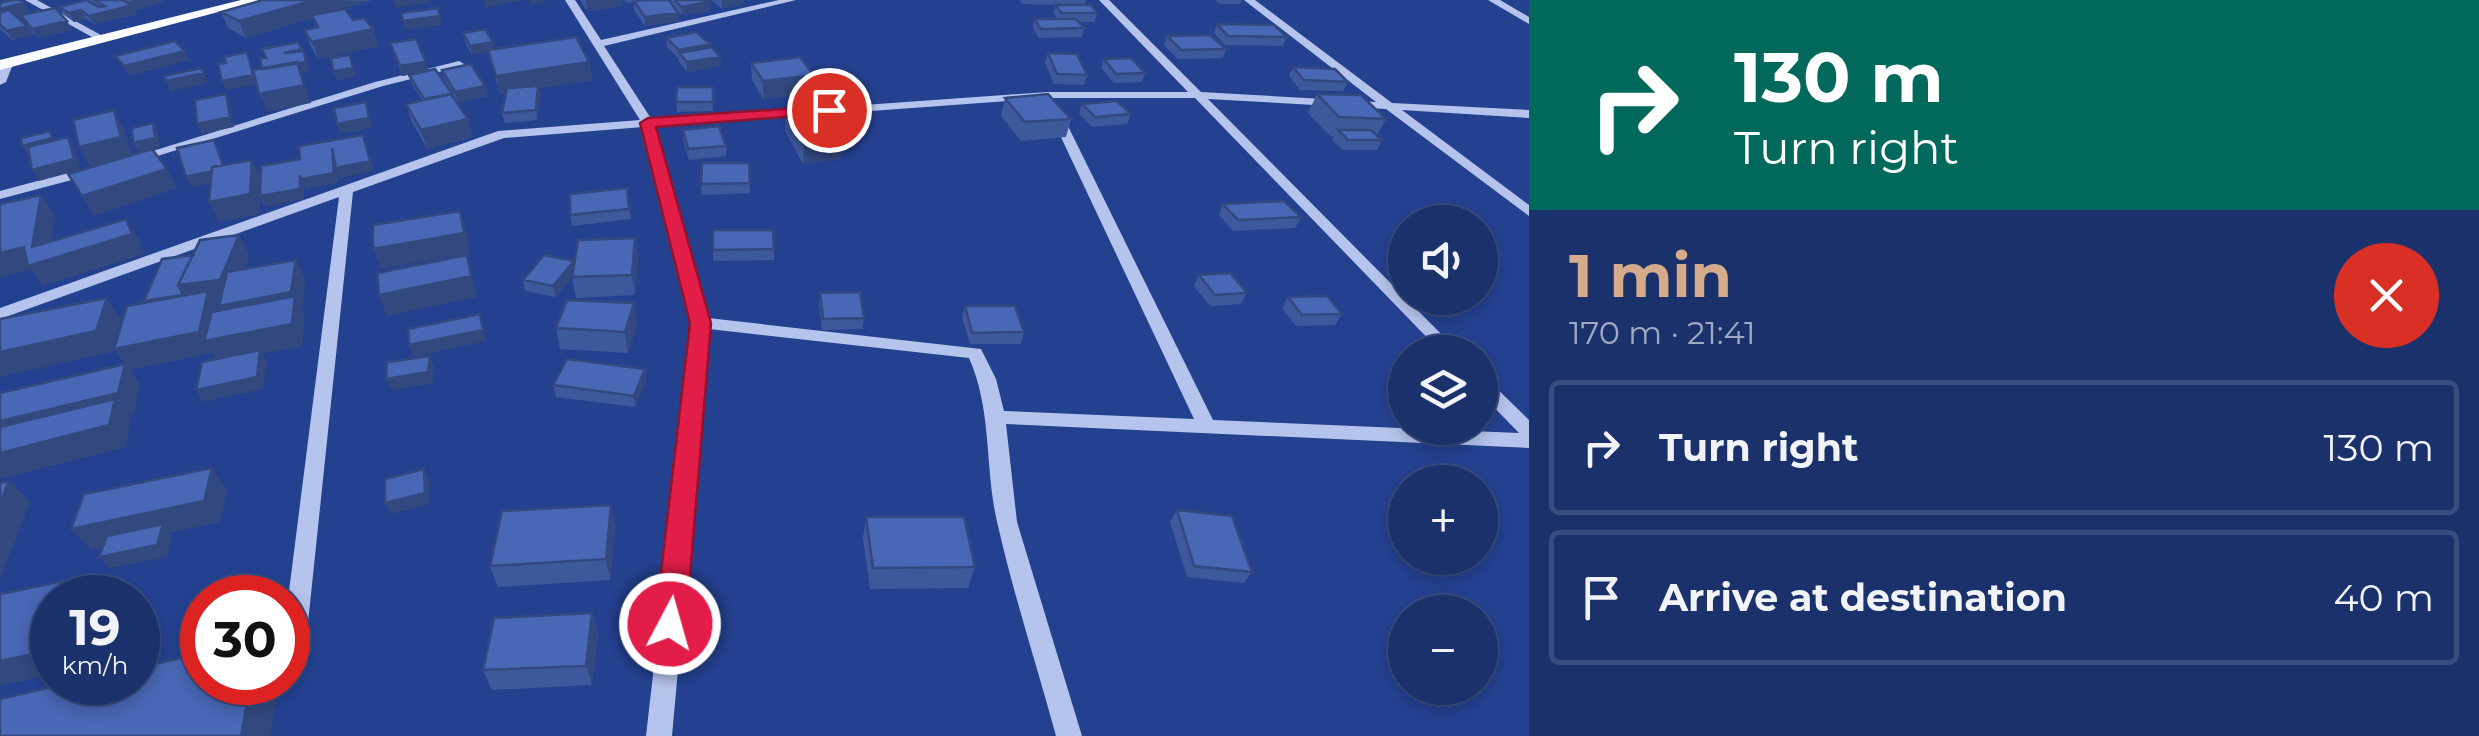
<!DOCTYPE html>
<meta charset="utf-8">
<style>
body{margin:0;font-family:Montserrat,sans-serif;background:#283d74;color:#f1f3f6;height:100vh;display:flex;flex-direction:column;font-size:38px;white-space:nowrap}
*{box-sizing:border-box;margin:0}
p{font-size:32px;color:#a0a9c2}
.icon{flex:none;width:55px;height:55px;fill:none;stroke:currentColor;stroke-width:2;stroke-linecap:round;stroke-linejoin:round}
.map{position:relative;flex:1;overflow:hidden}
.drawer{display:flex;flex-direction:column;background:#1b316c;width:950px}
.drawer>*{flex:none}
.banner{background:#00695c;color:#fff;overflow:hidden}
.fabs{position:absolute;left:1388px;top:205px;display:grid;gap:20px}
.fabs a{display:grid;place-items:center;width:110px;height:110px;border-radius:50%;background:#1b316c;box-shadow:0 5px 15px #0003,0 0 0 2px #394c7f;font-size:50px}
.speed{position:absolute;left:30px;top:575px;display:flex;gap:20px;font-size:50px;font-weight:700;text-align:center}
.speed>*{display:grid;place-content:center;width:130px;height:130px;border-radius:50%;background:#1b316c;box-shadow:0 5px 15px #0003,0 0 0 2px #394c7f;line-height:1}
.speed small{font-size:25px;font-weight:400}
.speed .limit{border:15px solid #d22;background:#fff;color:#111}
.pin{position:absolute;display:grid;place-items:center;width:85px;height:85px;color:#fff;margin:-42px;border:5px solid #fff;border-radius:50%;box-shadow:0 2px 10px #0007}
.me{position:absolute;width:110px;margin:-55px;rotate:6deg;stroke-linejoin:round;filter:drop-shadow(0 0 8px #0008)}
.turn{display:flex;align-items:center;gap:35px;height:210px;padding:0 40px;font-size:45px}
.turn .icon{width:130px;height:130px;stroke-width:2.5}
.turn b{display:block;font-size:70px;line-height:85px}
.round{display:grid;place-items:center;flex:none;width:105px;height:105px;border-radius:52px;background:#283d74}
.headline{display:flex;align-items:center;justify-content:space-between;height:170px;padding:0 40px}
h1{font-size:60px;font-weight:700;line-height:75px;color:#d6ab8b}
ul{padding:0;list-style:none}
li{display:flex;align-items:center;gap:30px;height:135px;margin:0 20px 15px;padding:0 20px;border:5px solid #394c7f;border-radius:10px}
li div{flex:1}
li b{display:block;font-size:38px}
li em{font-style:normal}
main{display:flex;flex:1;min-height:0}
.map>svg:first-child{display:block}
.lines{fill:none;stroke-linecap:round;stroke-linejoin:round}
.minor{fill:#b5c4ec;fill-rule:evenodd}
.major{fill:#fafbff;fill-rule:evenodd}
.wall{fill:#3e599b}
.shaded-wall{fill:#32487e}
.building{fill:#4867b4;stroke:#32487e;stroke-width:2.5}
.route{fill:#e11d48;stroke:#92132f;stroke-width:2.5}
</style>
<main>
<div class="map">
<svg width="1529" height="736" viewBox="0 0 1529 736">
<rect width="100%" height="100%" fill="#244190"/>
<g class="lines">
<path class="minor" d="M25,0H37L110,40L101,42Z
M565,0H575L601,40L779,0H796L604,46L652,120L1047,92H1188L1099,0H1109L1201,92L1376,102L1244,0H1255L1392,103L1529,110V118L1402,110L1529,205V216L1386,109L1208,99L1459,352H1441L1195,98H1047L655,127L708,318L981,349L996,379L1004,411L1194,419L1050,114L1056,110L1062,114L1213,420L1519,433L1480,393V376L1486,378L1529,420V448L1006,424L1017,522L1082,736H1056C1037,666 1014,596 998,526C984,469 993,412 969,358L709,329L672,736H646L693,323L643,127L504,138L353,192L308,623L304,630L296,634L288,630V599L339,197L0,319V308L498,131L640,120Z
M1488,0H1500L1529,17V24Z
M459,61L464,64L463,66L383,86L138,162L127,159L375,82Z
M4,62L13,64L6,82L0,85V70Z
M93,166L100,170L98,173L0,199V191Z"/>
<path class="major" d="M241,0H264L0,70V60Z"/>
</g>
<path class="wall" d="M89,0H162L163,2L135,10L137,14L94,24L86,19L74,22L64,15L59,7L90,2Z
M263,0H371L340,10L379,46L319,59L311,47L304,30L316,27L313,18L246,38L228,28L221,12Z
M580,0H622V6L587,11Z
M624,0H669L672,4L671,0H707L709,2L710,11L682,15L675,8L679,21L645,26L634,10V2L627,3Z
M711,0H744V4L722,9Z
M1020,0H1086L1085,5L1097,13L1095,22H1079L1084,28L1082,37L1039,38L1033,28L1034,19H1057L1054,13L1055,5L1022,4Z
M1215,0H1242L1240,4H1219Z
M0,3L29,12L15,15L27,25L21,15L67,21L72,30L37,38L28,27L33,35L12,40L0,29Z
M1217,24L1287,37L1283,46L1225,45L1214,33Z
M463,33L494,49L589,62L592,80L538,88L540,96L537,120L505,123L502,113L506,93L500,94L488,52L472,55L465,42Z
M1167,36L1226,49L1223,58L1178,59L1164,45Z
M666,38L710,44V47L721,66L687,72L679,62V59L667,47Z
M393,52L429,71L454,98L473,137L427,149L412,122L406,104L422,100L412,84L409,75L421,72L402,76Z
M1048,53L1087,75L1084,85L1054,84L1045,62Z
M1104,59L1145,73L1142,82L1114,83L1101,68Z
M751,63L814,75L813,93L763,99L752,80Z
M1293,67L1348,82L1343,91L1300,90L1289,76Z
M442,70L488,96L458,102L444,79Z
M713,87V111L677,112L676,102Z
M1317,94L1386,119L1377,135L1382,140L1377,150H1343L1332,140L1334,136H1330L1308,113Z
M1005,98L1071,119L1066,137L1021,141L1001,116Z
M1082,104L1131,114L1127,124L1092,127L1079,114Z
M785,113L842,140L840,159L803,164L785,131Z
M683,130L726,146V156L689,160L683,140Z
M749,163L750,193L702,195L701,184Z
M627,188L631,219L572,226L570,215Z
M1223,204L1301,217L1295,228L1233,231L1219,215Z
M635,238L638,258L635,295L576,298L572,277L556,297L525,291L523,280Z
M774,249V260L713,261V250Z
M1199,275L1247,293L1241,304L1210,306L1194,286Z
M820,293L864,318L863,329L822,330L819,304Z
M1288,297L1342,314L1335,325L1296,326L1282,308Z
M965,306L1024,332L1021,344H970L962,317Z
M637,324L628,353L560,349L556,328Z
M645,369L646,380L635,407L556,397L553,385Z
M1177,510L1252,572L1244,583L1187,577L1170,522Z
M866,517L975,567L968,588L870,589L863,538Z
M615,526L610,580L498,587L490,566Z
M592,613L598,634L592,685L492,690L483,670Z"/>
<path class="shaded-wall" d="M135,0H162L163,2L135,10L137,14L94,24L89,16L132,5L130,1Z
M314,0L371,1L246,38L239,21Z
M394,0H430L431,2L396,8Z
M484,0H524L485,8Z
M529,0H545V3L530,5Z
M586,0H622V6L587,11Z
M722,0H744V4L722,9Z
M709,2L710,11L682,15L681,7Z
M24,3L29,12L0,19V9Z
M81,10L86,19L74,22L69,13Z
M678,13L679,21L645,26V17Z
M440,16L443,25L405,30L403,21Z
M67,21L72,30L37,38L32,29Z
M27,26L33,35L12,40L7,31Z
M373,29L379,46L319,59L312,42Z
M493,42L495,51L472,55L470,46Z
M710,44L711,53H679V50Z
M302,49L307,60L309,71L301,73L311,103L267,112L259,94L266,79L284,53Z
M185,51L190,60L129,76L124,66Z
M247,52L257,84L226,90L222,81Z
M350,55L356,77L337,81L333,71Z
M720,57L721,66L687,72V62Z
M426,62L429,71L402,76L400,66Z
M589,62L592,80L538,88L540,96L537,120L536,110L538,88L500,94L496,76Z
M204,73L208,83L171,91L166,81Z
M814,75L813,93L763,99V81Z
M485,86L488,96L458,102L455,92Z
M226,94L230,103L234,127L202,134L197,124Z
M366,102L372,128L340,134L337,124Z
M114,110L124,129L132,156L90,167L79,147Z
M468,119L473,137L427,149L421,130Z
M153,123L158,133L160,148L139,153L133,143Z
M50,131L57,141L59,148L29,156L22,146Z
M363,135L374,171L340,178L337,170L338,183L306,189L302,179Z
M68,137L74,147L80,170L39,181L32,170Z
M214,140L229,178L192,188L186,177Z
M842,140L840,159L803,164L804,145Z
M252,160L261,179L300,175L304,185V199L265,207L260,198V214L219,222L209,202Z
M167,169L178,188L94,216L82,196Z
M41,195L55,215L48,260L126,219L139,239L144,254L43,286L31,270L0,277V253L32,247Z
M460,211L466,231L470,253L381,269L373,249Z
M239,235L250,256L231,301L214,303L220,312L215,339L292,324L293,315L231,327L219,306L291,292L296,260L306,281L302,310L305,317L302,346L262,354L267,362L263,389L203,402L196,390L257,377L260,354L217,362L212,353L130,370L140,385L134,414L128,416L131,420L126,447L0,479V453L109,425L110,420L0,447V421L118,393L125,364L114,349L199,332L205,304L152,312L144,301L183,295L178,285L187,284L198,254L204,265L198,283L220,280Z
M635,238L638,258L635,295L632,275Z
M467,255L477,297L387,316L379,295Z
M574,261L576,272L556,297L553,286Z
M107,298L121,319L112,352L0,377V352Z
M634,303L637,324L628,353L625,332Z
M480,314L486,341L413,357L409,345Z
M430,356L434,367L433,383L391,390L386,379Z
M645,369L646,380L635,407L634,396Z
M212,468L227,490L220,522L170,533L172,536L167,557L110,568L99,557L160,535L91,550L71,529Z
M424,469L429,481L430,504L391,514L385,503Z
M9,481L30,502L0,579V503Z
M611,505L615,526L610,580L606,559Z
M79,578L99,598H72Z
M592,613L598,634L592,685L586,666Z
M52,650V674L0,686V661Z
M251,682H279L270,736H241Z"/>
<path class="building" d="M11,0H20L24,3L0,9V3Z
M86,0L99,7L105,6L94,0H122L133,5L89,16L81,10L69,13L59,7Z
M263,0H314L239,21L221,12Z
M643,0H669L678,13L645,17L634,1Z
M675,0H707L709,2L681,7Z
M1055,5H1091L1097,13H1062Z
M55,8L67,21L32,29L21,15Z
M438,8L440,16L403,21L401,13Z
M345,9L353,20L364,18L373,29L312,42L304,30L318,27L312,15Z
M9,10L27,26L7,31L0,25V12Z
M1034,19H1076L1084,28L1041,29Z
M1217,24L1274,25L1287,37L1228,36Z
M485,29L493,42L470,46L463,33Z
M696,32L710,44L679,50L666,38Z
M1210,35L1226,49L1181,50L1167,36Z
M576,37L589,62L496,76L488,50Z
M416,39L426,62L400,66L390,43Z
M175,41L185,51L124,66L115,56Z
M298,42L302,49L284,53L304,51L306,62L262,69L260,58H266L262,49Z
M712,47L720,57L687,62L679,53Z
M247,52L253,75L222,81L218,64L226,63L224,57Z
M1048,53L1077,54L1087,75L1057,74Z
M350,55L353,68L333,71L331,58Z
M800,57L814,75L763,81L751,63Z
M1131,58L1145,73L1116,74L1104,59Z
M297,62L304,85L259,94L253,70Z
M471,64L485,86L455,92L442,70Z
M1293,67L1335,69L1348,82L1304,80Z
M201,68L204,73L166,81L164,76Z
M435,69L453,95L451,94L424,99L409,75Z
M538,86L536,110L502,113L507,88Z
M677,87H713V102H676Z
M226,94L230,117L197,124L195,100Z
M451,94L468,119L421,130L406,104Z
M1048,94L1071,119L1025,122L1005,98Z
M1317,94L1361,95L1386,119L1339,117Z
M1117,101L1131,114L1095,117L1082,104Z
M366,102L369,118L337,124L334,108Z
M821,108L842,140L804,145L785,113Z
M114,110L121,137L79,147L73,120Z
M153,123L155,138L133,143L132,128Z
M719,126L726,146L688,149L683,130Z
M1338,130H1371L1382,140H1348Z
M50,131L52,138L22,146L21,138Z
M363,135L370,161L336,168L332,148L334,173L302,179L300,175V189L260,196L261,166L300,159L299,146Z
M68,137L74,159L32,170L28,147Z
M214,140L223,165L212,167V171L186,177L177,148Z
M152,149L167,169L82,196L68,174Z
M252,160L250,194L209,202L212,167Z
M702,163H749L750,183L701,184Z
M627,188L629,209L570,215V194Z
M41,195L32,247L126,219L132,234L28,266L24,247L0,253V204Z
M1284,201L1301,217L1238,220L1223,204Z
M460,211L464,233L373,249V225Z
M713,230H773L774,249L713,250Z
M239,235L220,280L178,285L200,240Z
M635,238L632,275L572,277L578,240Z
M193,255L178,285L183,295L144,301L162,259Z
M467,255L471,276L379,295L377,273Z
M544,255L574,261L553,286L523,280Z
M296,260L291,292L219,306L227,272Z
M1230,273L1247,293L1215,295L1199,275Z
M208,291L199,332L114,349L127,306Z
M860,292L864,318L823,319L820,293Z
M295,296L292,324L204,341L212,312Z
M1327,296L1342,314L1302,315L1288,297Z
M107,298L96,331L0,352V319Z
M567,300L634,303L625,332L556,328Z
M965,306H1015L1024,332L972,333Z
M480,314L483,330L409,345L408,329Z
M260,350L257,377L196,390L202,362Z
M430,356L428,372L386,379L387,362Z
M567,359L645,369L634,396L553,385Z
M125,364L118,393L0,421V393Z
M115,399L109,425L0,453V427Z
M212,468L204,501L71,529L84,494Z
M424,469L425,493L385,503V479Z
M9,481L0,503V483Z
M611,505L606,559L490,566L502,511Z
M1177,510L1232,516L1252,572L1194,566Z
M866,517H964L975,567L873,568Z
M163,524L157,545L99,557L107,536Z
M79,578L72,598H52V650L0,661V594Z
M592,613L586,666L483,670L494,618Z
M202,653V682H251L241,736H0V699L73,682H138V668Z"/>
<path class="route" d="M829,106L835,107V113L656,127L711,323L686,624L681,633L670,637L660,633L655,624L690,323L640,123L648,118Z"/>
</svg>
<div class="fabs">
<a><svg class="icon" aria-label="sound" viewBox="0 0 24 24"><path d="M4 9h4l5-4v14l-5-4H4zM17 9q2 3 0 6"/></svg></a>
<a><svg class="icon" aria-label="layers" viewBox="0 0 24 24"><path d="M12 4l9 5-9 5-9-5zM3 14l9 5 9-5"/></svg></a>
<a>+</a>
<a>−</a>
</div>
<div class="speed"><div>19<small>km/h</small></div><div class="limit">30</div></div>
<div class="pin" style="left:829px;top:110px;background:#d93025"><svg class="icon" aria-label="arrive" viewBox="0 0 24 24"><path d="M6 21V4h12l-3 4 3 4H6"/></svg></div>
<svg class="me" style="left:670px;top:624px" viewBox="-20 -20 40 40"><circle r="17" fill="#e11d48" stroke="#fff" stroke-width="3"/><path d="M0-11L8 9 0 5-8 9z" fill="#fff"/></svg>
</div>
<section class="drawer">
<div class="banner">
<div class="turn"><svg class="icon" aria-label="right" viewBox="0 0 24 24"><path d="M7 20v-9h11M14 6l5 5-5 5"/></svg><div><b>130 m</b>Turn right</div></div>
</div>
<div class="headline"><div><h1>1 min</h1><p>170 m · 21:41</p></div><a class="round" style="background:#d93025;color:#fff"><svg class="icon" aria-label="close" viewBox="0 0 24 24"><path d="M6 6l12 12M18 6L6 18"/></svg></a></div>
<ul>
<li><svg class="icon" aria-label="right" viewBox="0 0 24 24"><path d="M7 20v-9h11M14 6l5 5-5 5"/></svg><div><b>Turn right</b></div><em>130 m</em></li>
<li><svg class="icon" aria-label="arrive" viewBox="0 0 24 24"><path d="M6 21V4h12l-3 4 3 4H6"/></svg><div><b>Arrive at destination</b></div><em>40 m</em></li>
</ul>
</section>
</main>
